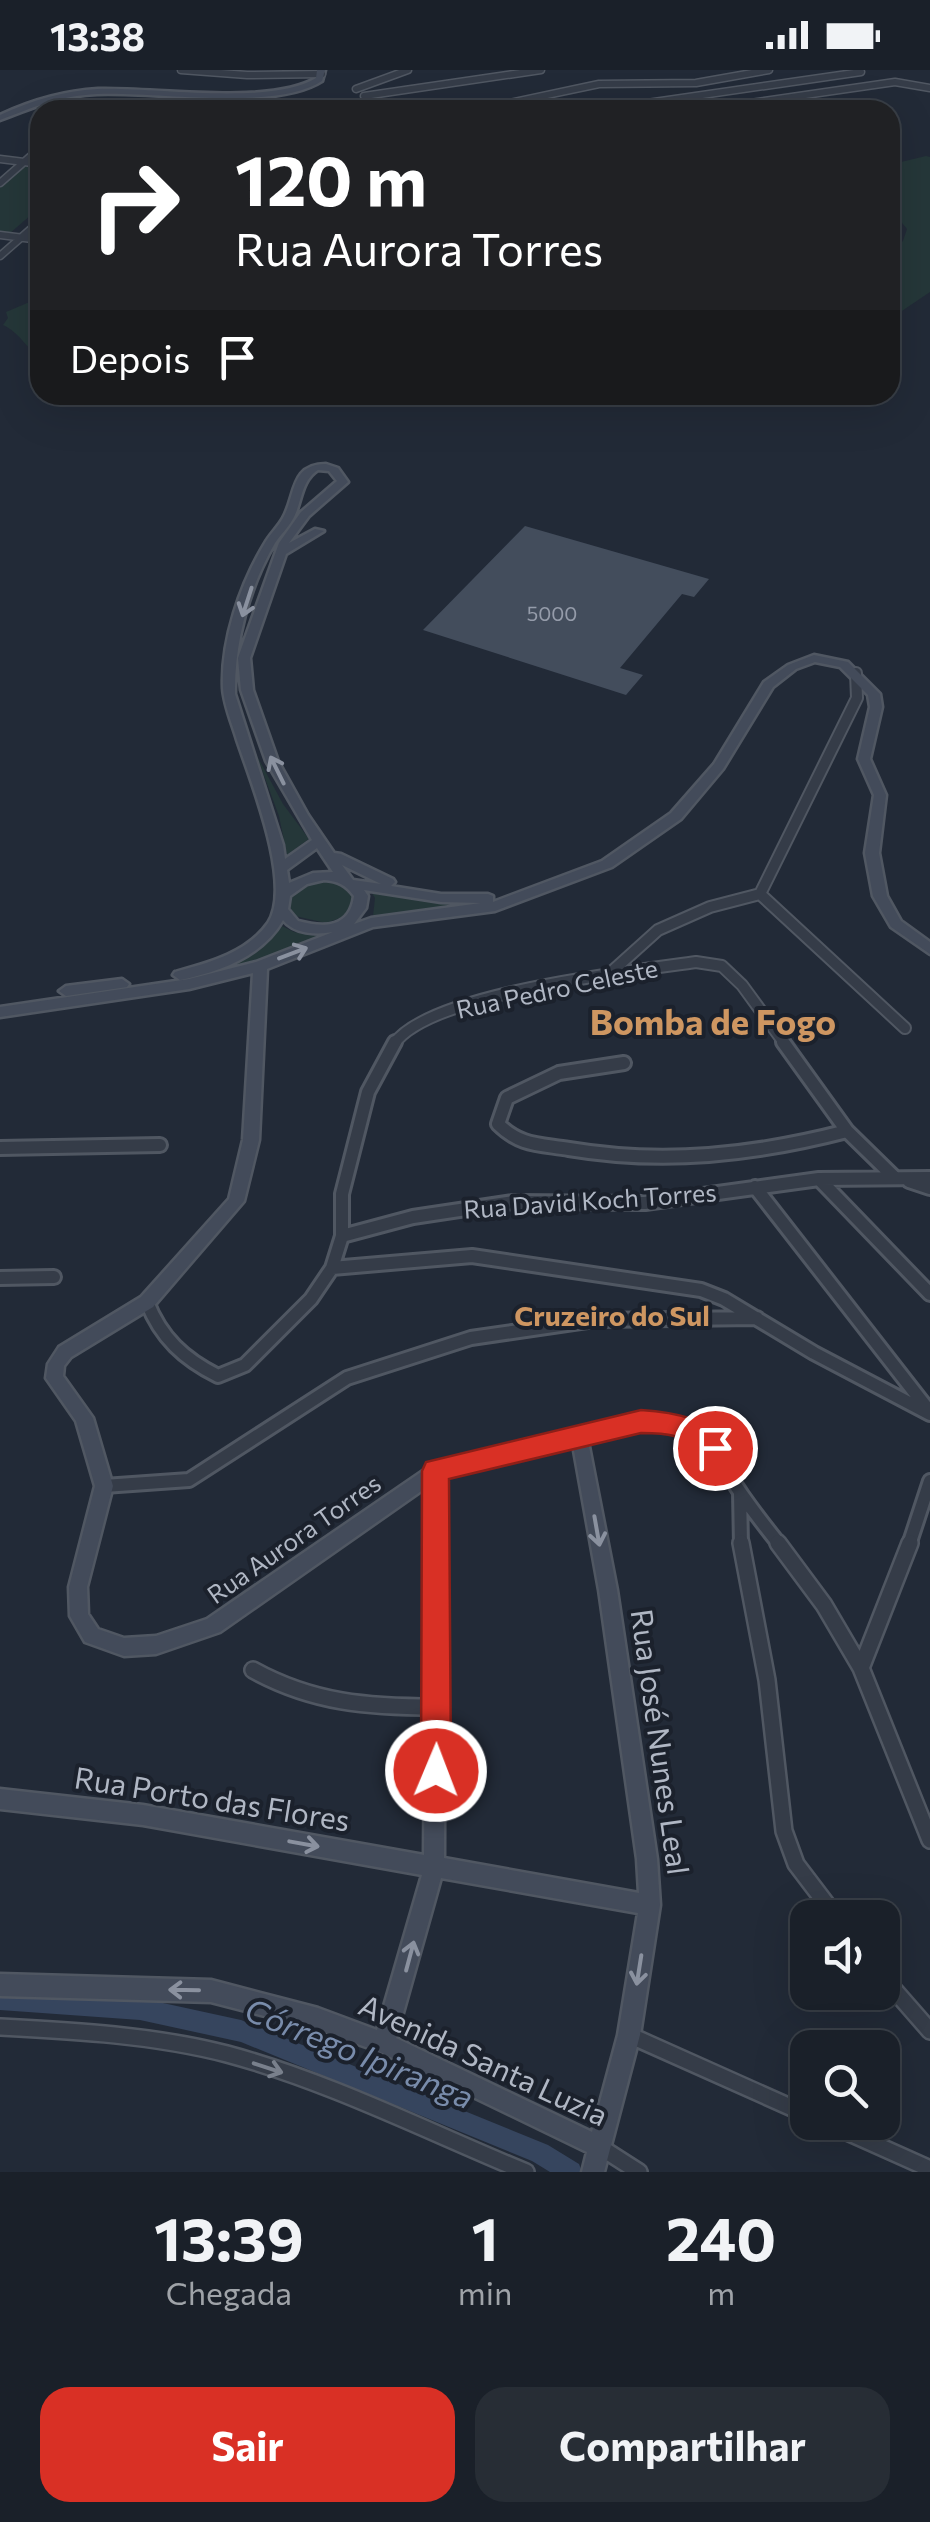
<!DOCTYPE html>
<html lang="pt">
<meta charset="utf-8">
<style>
body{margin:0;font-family:Commissioner,sans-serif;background:#272d35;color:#f1f3f6;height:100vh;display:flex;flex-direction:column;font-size:38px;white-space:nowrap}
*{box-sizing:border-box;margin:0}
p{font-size:32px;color:#9fa3a8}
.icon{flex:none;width:55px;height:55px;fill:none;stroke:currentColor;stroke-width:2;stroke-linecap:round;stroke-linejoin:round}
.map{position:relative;height:2102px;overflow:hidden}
.panel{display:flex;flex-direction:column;background:#1a2029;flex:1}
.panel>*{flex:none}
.guide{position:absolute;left:30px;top:30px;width:870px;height:305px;border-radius:30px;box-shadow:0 10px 40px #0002,0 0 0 2px #383e46;background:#202124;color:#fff;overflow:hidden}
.tools{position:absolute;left:790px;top:1830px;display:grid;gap:20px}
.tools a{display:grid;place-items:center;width:110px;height:110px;border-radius:20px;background:#1a2029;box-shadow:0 10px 40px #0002,0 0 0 2px #383e46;font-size:50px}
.pin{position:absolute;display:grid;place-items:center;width:85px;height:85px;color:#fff;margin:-42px;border:5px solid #fff;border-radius:50%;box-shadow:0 2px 10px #0007}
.me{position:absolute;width:110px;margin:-55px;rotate:1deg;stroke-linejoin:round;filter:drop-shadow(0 0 8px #0008)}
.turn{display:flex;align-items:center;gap:35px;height:210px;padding:0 40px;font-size:45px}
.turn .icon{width:130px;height:130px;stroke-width:2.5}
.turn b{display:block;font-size:70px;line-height:85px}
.then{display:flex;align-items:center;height:95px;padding:0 40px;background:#0003;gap:20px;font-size:38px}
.eta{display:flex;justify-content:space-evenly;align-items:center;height:170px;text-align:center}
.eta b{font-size:60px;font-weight:700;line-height:70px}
.cta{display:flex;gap:20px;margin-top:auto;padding:20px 40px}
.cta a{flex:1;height:115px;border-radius:30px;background:#d93025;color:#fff;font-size:40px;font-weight:700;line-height:115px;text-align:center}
.cta a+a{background:#272d35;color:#f1f3f6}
.status{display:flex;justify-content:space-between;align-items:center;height:70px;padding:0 50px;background:#1a2029;direction:ltr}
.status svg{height:28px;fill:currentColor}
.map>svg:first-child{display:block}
.green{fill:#253739}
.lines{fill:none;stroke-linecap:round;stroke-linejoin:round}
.canal{fill:#36455e;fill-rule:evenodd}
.building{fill:#434d5c}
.street-far3-casing{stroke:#505762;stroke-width:9}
.street-far2-casing{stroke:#505762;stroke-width:14}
.street-far1-casing{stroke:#505762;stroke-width:18}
.street-casing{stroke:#505762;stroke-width:20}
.secondary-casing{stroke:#505762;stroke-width:5}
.street-far3{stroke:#353c48;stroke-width:6}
.street-far2{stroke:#353c48;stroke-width:10}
.street-far1{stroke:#353c48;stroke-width:12}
.street{stroke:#353c48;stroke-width:15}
.secondary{fill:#434b5a;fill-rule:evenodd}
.oneway{stroke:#8a919f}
.oneway2{stroke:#79808c}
.route{fill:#d93025;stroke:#8d1f18;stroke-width:2.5}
.labels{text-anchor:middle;stroke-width:8;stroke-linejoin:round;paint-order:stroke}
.number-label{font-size:20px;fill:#959caa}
.street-label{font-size:25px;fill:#b0b7c4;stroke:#1b212c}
.neighbourhood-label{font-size:28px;font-weight:bold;fill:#ce9661;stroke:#1b212c}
.near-street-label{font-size:30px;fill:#b0b7c4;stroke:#1b212c}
.near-water-label{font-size:32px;font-style:italic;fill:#798cab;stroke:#1b212c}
.district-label{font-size:35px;font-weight:bold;fill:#ce9661;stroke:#1b212c}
</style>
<div class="status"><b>13:38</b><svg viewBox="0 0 49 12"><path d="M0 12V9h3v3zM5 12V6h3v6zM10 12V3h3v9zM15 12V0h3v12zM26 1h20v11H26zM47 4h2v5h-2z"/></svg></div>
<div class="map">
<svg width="930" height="2102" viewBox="0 0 930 2102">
<rect width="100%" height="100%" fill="#222a37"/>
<path class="green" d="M926,86L930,87V222L890,249V181L903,171L907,159L890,138V99L901,92Z
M25,93L40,95V137L9,164L0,163V115Z
M32,231L40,232V287C25,277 20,263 3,255L8,248L6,242Z
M256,684L283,734L309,769L287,785L279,746Z
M320,809L343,814L355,825L346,846L326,853L295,846L289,838L290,823L297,817Z
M370,820L464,835L373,846L375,828Z
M278,854L294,862L320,866L252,892L175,911L220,898Z"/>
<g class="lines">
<path class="canal" d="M0,1918L140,1928L241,1950L548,2075L579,2094L582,2102H550L532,2091L241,1972L140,1950L0,1940Z"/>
</g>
<path class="building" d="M525,456L709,509L694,527L682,524L620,598L643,605L626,625L423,560Z"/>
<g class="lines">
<defs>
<path id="street-far3" d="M181,0L247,5L322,4
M356,19L408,0
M364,26L541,0
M89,40H143
M476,40L599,14L696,13L769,0
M599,40L861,2
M702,40L895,12L930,18
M0,89L40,94
M0,113L40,78
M0,165L40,170
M0,186L40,151
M36,227L40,223"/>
<path id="street-far2" d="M760,824L857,628L856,603
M760,824L905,958
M608,905L658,860L710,837L760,824
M394,974C429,923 632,901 696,892L722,896L742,915L785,974"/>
<path id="street-far1" d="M783,972L847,1061L893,1106
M624,993L559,1003L507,1028L498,1054C520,1076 539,1074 569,1079C664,1095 754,1085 847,1061
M0,1078L160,1075
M819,1109L930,1224
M909,1111L930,1118
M755,1117L930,1342
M342,1166L413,1147L513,1132L645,1133L819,1109L930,1108
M332,1198L472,1186L701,1220L724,1229L814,1283L930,1344
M0,1208L54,1207
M147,1232C161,1268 184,1289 218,1306L245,1295L311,1229L332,1198L342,1166V1124L368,1022L395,972
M580,1366C599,1361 621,1352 641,1351C703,1347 713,1383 742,1425C754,1442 767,1459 780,1475
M104,1416L189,1410L347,1308L471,1268L594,1250L757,1248
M740,1422L741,1475
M909,1475L930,1411"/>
<path id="street" d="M741,1473L767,1610L784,1761L796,1794L837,1848
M778,1473L824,1535L861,1598L930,1770
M861,1598L910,1473
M253,1600C313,1633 368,1637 436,1637
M882,1906L930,1961
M0,1957C76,1961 153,1965 227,1984C328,2011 429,2062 526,2102
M629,1965L808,2045
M825,2052L930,2099
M600,2077L639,2102"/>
<path id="secondary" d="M317,0H325L322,11C274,42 156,21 97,24C58,26 35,37 0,50V45C32,30 63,21 98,19C154,17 270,36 316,8Z
M326,394L338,398L348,412L309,446L289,473L315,459L324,461L286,484L250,588L253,620L278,691L308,745L334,783L341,784L393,809L395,812L391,816L441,824H488L493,826V832L602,791L671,743L714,694L764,612L788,595L814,585L848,592L880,624L882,637L870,689L886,725L879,783L887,826L901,851L930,872V884L891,857L873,826L865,783L874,725L858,689L870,637L868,625L840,597L815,592L796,599L773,617L723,699L681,749L612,797L495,841L373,857L267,899L259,1070L244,1131L153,1237L71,1287L64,1296L63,1306L93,1348L113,1416L87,1517L88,1544L98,1559L124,1568L156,1566L207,1549L430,1396L580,1358L586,1361L617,1520L657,1789L660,1835L640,1965L604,2102H582L587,2082L380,1982L318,1960L211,1932L0,1926V1904L211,1910L318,1938L377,1960L422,1805L143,1755L0,1739V1719L143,1735L424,1785L427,1417L220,1562L156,1584L124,1586L85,1572L70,1546L69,1517L95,1416L76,1351L46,1308L48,1294L59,1277L141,1227L229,1129L243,1070L253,903L189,919L0,947V937L189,909L256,892L333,862C316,865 294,864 283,850C262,887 219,902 180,910L173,905L175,902C208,893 247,883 268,853C293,815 251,712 237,670C232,653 224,635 223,618C221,571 240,514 265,473C270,464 278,457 283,448C296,425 290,394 326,394ZM318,400L329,401L337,411L301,442L279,473L238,588L241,620L266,691L312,770L285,789L283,775L235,624C234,573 249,517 275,473C281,464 289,457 294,447C302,431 301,411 318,400ZM317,778L333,802L313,803L289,813L287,800ZM342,795L381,814L353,810ZM324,810C338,811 346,815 354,826C350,858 324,858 298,851L288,839L290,826L307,814ZM364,820L441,832L481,833L371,848L354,854L366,838L368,826ZM573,1375L599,1520L637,1789L639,1823L444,1788L445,1407ZM441,1808L638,1843L618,1965L592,2062L396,1968Z
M122,909L129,914L127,917L66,926L59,921L66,916Z"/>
</defs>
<use href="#street-far3" class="street-far3-casing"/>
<use href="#street-far2" class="street-far2-casing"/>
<use href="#street-far1" class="street-far1-casing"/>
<use href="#street" class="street-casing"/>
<use href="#secondary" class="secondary-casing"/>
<use href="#street-far3" class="street-far3"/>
<use href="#street-far2" class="street-far2"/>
<use href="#street-far1" class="street-far1"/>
<use href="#street" class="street"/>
<use href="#secondary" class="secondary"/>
</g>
<defs><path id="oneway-shaft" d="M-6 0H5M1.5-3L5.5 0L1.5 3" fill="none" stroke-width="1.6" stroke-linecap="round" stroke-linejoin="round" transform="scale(2.5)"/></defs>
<g class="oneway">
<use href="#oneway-shaft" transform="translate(247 532) rotate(108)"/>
<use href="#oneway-shaft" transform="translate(277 700) rotate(-116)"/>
<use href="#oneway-shaft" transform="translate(293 883) rotate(-21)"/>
<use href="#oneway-shaft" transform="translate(597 1461) rotate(80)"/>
<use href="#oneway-shaft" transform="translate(304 1774) rotate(10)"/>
<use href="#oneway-shaft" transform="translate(410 1886) rotate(-75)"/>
<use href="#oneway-shaft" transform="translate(639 1900) rotate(99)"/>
<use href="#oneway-shaft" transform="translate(184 1920) rotate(-179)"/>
</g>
<use class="oneway2" href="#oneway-shaft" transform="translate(268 1998) rotate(18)"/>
<path class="route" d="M641,1340C671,1342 714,1348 728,1378L724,1386C704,1394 693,1372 674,1366C664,1363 652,1363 641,1363L449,1409L451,1701L446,1712L436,1716L425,1712L421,1701L422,1401L426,1392Z"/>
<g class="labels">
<g class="number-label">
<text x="552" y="551">5000</text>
</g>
<g class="street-label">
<text transform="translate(557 919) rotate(-12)" y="9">Rua Pedro Celeste</text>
<text transform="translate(590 1131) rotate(-4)" y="9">Rua David Koch Torres</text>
<text transform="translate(294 1469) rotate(-35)" y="9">Rua Aurora Torres</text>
</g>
<g class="neighbourhood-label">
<text x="612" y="1256">Cruzeiro do Sul</text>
</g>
<g class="near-street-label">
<text transform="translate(659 1672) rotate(82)" y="10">Rua José Nunes Leal</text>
<text transform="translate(212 1730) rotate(9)" y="10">Rua Porto das Flores</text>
<text transform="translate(483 1991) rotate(25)" y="10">Avenida Santa Luzia</text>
</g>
<g class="near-water-label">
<text transform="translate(359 1984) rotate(22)" y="11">Córrego Ipiranga</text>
</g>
<g class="district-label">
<text x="713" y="965">Bomba de Fogo</text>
</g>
</g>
</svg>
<div class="tools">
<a><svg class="icon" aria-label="sound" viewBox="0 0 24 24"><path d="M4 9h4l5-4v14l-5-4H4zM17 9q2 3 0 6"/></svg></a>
<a><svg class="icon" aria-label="search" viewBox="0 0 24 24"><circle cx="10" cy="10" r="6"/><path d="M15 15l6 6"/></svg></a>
</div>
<div class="pin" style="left:715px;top:1378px;background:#d93025"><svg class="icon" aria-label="arrive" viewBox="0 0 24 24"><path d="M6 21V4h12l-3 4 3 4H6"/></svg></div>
<svg class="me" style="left:436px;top:1701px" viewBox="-20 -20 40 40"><circle r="17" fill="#d93025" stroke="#fff" stroke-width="3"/><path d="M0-11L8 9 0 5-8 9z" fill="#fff"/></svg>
<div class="guide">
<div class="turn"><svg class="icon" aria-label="right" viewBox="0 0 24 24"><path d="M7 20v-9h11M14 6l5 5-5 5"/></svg><div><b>120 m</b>Rua Aurora Torres</div></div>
<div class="then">Depois<svg class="icon" aria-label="arrive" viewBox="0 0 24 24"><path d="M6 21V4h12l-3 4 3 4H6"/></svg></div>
</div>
</div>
<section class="panel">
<div class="eta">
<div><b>13:39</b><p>Chegada</p></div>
<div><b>1</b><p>min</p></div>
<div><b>240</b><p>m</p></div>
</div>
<div class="cta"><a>Sair</a><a>Compartilhar</a></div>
</section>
